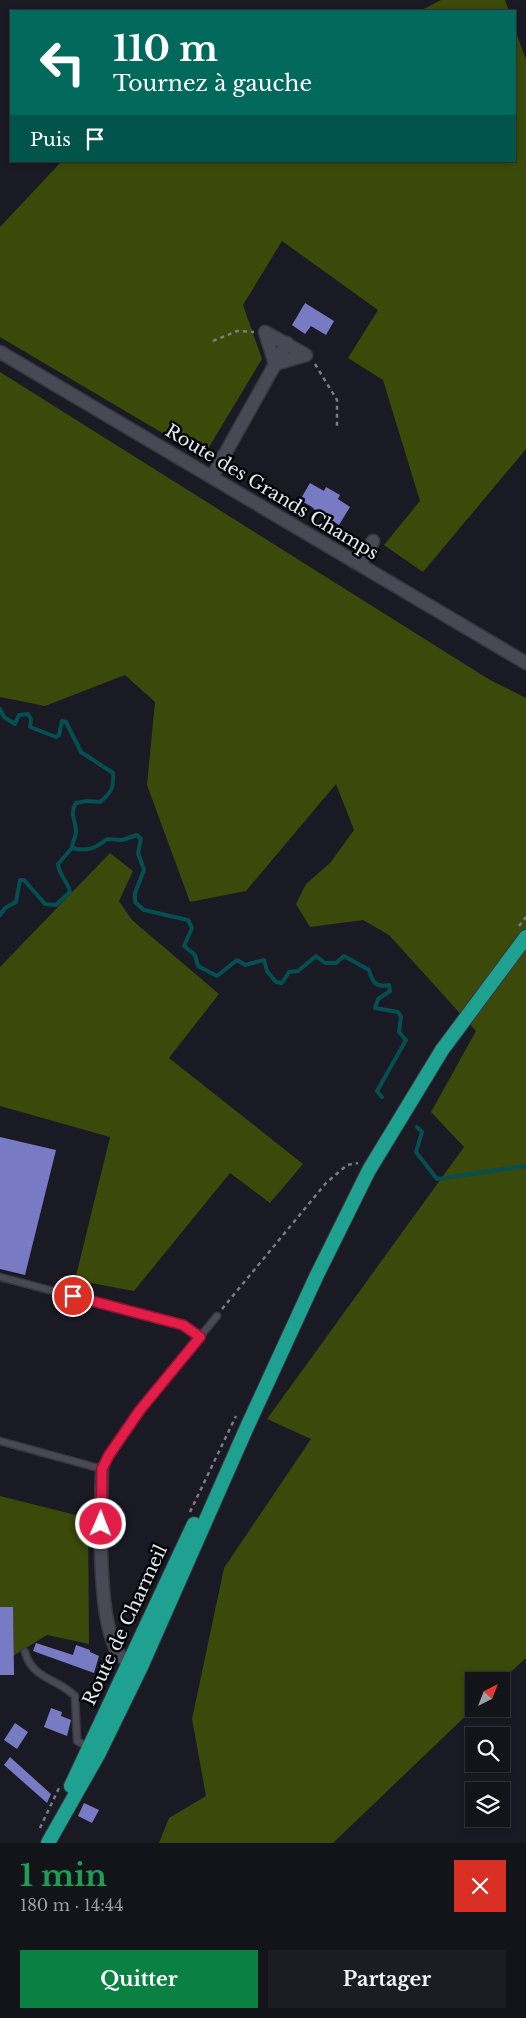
<!DOCTYPE html>
<html lang="fr">
<meta charset="utf-8">
<style>
body{margin:0;font-family:"Libre Baskerville",serif;background:#1c1d23;color:#f1f3f6;height:100vh;display:flex;flex-direction:column;font-size:19px;white-space:nowrap}
*{box-sizing:border-box;margin:0}
p{font-size:16px;color:#9d9ea2}
.icon{flex:none;width:28px;height:28px;fill:none;stroke:currentColor;stroke-width:2;stroke-linecap:round;stroke-linejoin:round}
.map{position:relative;height:1843px;overflow:hidden}
.side{display:flex;flex-direction:column;background:#13141a;flex:1}
.side>*{flex:none}
.hud{position:absolute;left:10px;top:10px;width:506px;height:152px;border-radius:0px;box-shadow:0 2px 8px #0003,0 0 0 1px #323339;background:#00695c;color:#fff;overflow:hidden}
.needle{width:32px;rotate:42deg}
.controls{position:absolute;left:465px;top:1672px;display:grid;gap:10px}
.controls a{display:grid;place-items:center;width:45px;height:45px;border-radius:0px;background:#13141a;box-shadow:0 2px 8px #0003,0 0 0 1px #323339;font-size:25px}
.pin{position:absolute;display:grid;place-items:center;width:42px;height:42px;color:#fff;margin:-21px;border:2px solid #fff;border-radius:50%;box-shadow:0 1px 5px #0007}
.me{position:absolute;width:55px;margin:-28px;rotate:1deg;stroke-linejoin:round;filter:drop-shadow(0 0 4px #0008)}
.turn{display:flex;align-items:center;gap:18px;height:105px;padding:0 20px;font-size:22px}
.turn .icon{width:65px;height:65px;stroke-width:2.5}
.turn b{display:block;font-size:35px;line-height:42px}
.then{display:flex;align-items:center;height:48px;padding:0 20px;background:#0003;gap:10px;font-size:19px}
.round{display:grid;place-items:center;flex:none;width:52px;height:52px;border-radius:0px;background:#1c1d23}
.summary{display:flex;align-items:center;justify-content:space-between;height:85px;padding:0 20px}
h1{font-size:30px;font-weight:800;line-height:38px;color:#1e9e55}
.button{display:flex;gap:10px;margin-top:auto;padding:10px 20px}
.button a{flex:1;height:58px;border-radius:0px;background:#0b8043;color:#fff;font-size:20px;font-weight:800;line-height:58px;text-align:center}
.button a+a{background:#1c1d23;color:#f1f3f6}
.map>svg:first-child{display:block}
.green{fill:#3b490a}
.forest{fill:#3b4a08}
.lines{fill:none;stroke-linecap:round;stroke-linejoin:round}
.stream{stroke:#034f51;stroke-width:4}
.building{fill:#787bc4}
.service-casing{stroke:#37373e;stroke-width:9}
.minor-casing{stroke:#37373e;stroke-width:15}
.primary-casing{stroke:#37373e;stroke-width:16}
.path{stroke:#7a7b83;stroke-width:2.5;stroke-dasharray:4 4;stroke-linecap:butt}
.service{stroke:#484954;stroke-width:6}
.minor{stroke:#484954;stroke-width:12}
.primary{stroke:#1ea191;stroke-width:14}
.route-casing{stroke:#92132f;stroke-width:12}
.route{stroke:#e11d48;stroke-width:9}
.labels{text-anchor:middle;stroke-width:5;stroke-linejoin:round;paint-order:stroke}
.street-label{font-size:18px;fill:#e7e8ef;stroke:#050509}
</style>
<div class="map">
<svg width="526" height="1843" viewBox="0 0 526 1843">
<rect width="100%" height="100%" fill="#191a23"/>
<path class="green" d="M0,372L490,680L526,698V1658L501,1681H474V1708L333,1843H159L169,1818L206,1796L192,1719L224,1568L311,1439L267,1419L464,1147L431,1112L476,1031L389,935L363,920L310,927L296,904L306,884L330,863L354,830L336,784L246,891L190,902L147,785L155,702L125,675L45,706L0,697Z
M110,853L133,871L119,901L132,920L219,994L169,1058L303,1164L270,1203L230,1173L134,1291L75,1280L110,1137L0,1106V967Z
M0,1496L88,1518L89,1644L47,1635L0,1664Z"/>
<path class="forest" d="M441,0H505L509,11H420Z
M515,29L526,60V449L423,572L384,545L420,501L383,380L348,358L378,310L282,241L243,305L262,359L203,457L0,337V227L62,161H515Z"/>
<g class="lines">
<path class="stream" d="M0,709L4,717L15,724L19,715L28,714L31,719L30,727L56,737L59,735L62,721L66,722L81,752L113,773C114,788 111,793 100,802L87,801L76,803C69,813 76,821 76,832C76,838 72,841 72,848
M72,848C87,852 96,848 107,839L122,840L137,835L141,839L138,853L144,870L135,893V902L144,910L188,920L192,928L184,946L195,955L198,966L217,976L237,960L245,965L264,960L267,971L276,982L282,983L289,972L298,971L316,956L325,963H336L344,956L369,970C372,982 376,988 389,985L390,991L378,999L375,1008L398,1012L401,1017L399,1032L406,1040L377,1091L382,1097
M0,915L5,908L16,902L20,880H24L45,904L56,905L70,892C68,881 59,876 58,864L72,848
M417,1127L422,1132L416,1152L437,1179L526,1166"/>
</g>
<path class="building" d="M305,303L334,321L326,335L311,326L305,334L292,325Z
M310,483L324,491L326,487L340,495L338,499L350,507L339,525L333,521L329,524L312,507L300,500Z
M0,1137L56,1150L25,1275L0,1269Z
M0,1607H13L14,1675H0Z
M36,1643L73,1655L76,1645L90,1650V1652L99,1656L94,1673L33,1651Z
M51,1708L62,1712L61,1716L71,1720L67,1736L44,1727Z
M15,1723L28,1732L17,1749L4,1740Z
M10,1757L51,1794L47,1803L4,1765Z
M84,1803L99,1810L92,1823L78,1816Z"/>
<g class="lines">
<defs>
<path id="service" d="M0,1277L183,1325L200,1337
M0,1441L102,1469L140,1410L217,1316
M25,1652C32,1679 57,1678 75,1696L77,1741L89,1747"/>
<path id="minor" d="M265,332L306,355L275,364Z
M0,352L526,663
M212,477L287,343
M360,564L373,541
M102,1469C101,1511 96,1621 119,1654C123,1660 133,1663 138,1666"/>
<path id="primary" d="M71,1786L194,1524
M48,1843L99,1753L141,1667L247,1427L316,1277L369,1170L442,1050L526,937"/>
</defs>
<use href="#service" class="service-casing"/>
<use href="#minor" class="minor-casing"/>
<use href="#primary" class="primary-casing"/>
<path class="path" d="M213,341L237,331L254,332
M315,364L337,400V429
M519,926L526,917
M222,1309L326,1183L347,1165L358,1163
M190,1512L236,1416
M40,1828L59,1788"/>
<use href="#service" class="service"/>
<use href="#minor" class="minor"/>
<use href="#primary" class="primary"/>
</g>
<g class="lines">
<defs>
<path id="route" d="M73,1296L183,1325L200,1337L140,1410L109,1455L102,1469L101,1524"/>
</defs>
<use href="#route" class="route-casing"/>
<use href="#route" class="route"/>
</g>
<g class="labels">
<g class="street-label">
<text transform="translate(272 492) rotate(31)" y="6">Route des Grands Champs</text>
<text transform="translate(125 1625) rotate(-65)" y="6">Route de Charmeil</text>
</g>
</g>
</svg>
<div class="controls">
<a><svg class="needle" viewBox="-14 -14 28 28"><path d="M0-13l5 13h-10z" fill="#e53935"/><path d="M0 13l5-13h-10z" fill="#9d9ea2"/></svg></a>
<a><svg class="icon" aria-label="search" viewBox="0 0 24 24"><circle cx="10" cy="10" r="6"/><path d="M15 15l6 6"/></svg></a>
<a><svg class="icon" aria-label="layers" viewBox="0 0 24 24"><path d="M12 4l9 5-9 5-9-5zM3 14l9 5 9-5"/></svg></a>
</div>
<div class="pin" style="left:73px;top:1296px;background:#d93025"><svg class="icon" aria-label="arrive" viewBox="0 0 24 24"><path d="M6 21V4h12l-3 4 3 4H6"/></svg></div>
<svg class="me" style="left:101px;top:1524px" viewBox="-20 -20 40 40"><circle r="17" fill="#e11d48" stroke="#fff" stroke-width="3"/><path d="M0-11L8 9 0 5-8 9z" fill="#fff"/></svg>
<div class="hud">
<div class="turn"><svg class="icon" aria-label="left" viewBox="0 0 24 24"><path d="M17 20v-9H6M10 6l-5 5 5 5"/></svg><div><b>110 m</b>Tournez à gauche</div></div>
<div class="then">Puis<svg class="icon" aria-label="arrive" viewBox="0 0 24 24"><path d="M6 21V4h12l-3 4 3 4H6"/></svg></div>
</div>
</div>
<section class="side">
<div class="summary"><div><h1>1 min</h1><p>180 m · 14:44</p></div><a class="round" style="background:#d93025;color:#fff"><svg class="icon" aria-label="close" viewBox="0 0 24 24"><path d="M6 6l12 12M18 6L6 18"/></svg></a></div>
<div class="button"><a>Quitter</a><a>Partager</a></div>
</section>
